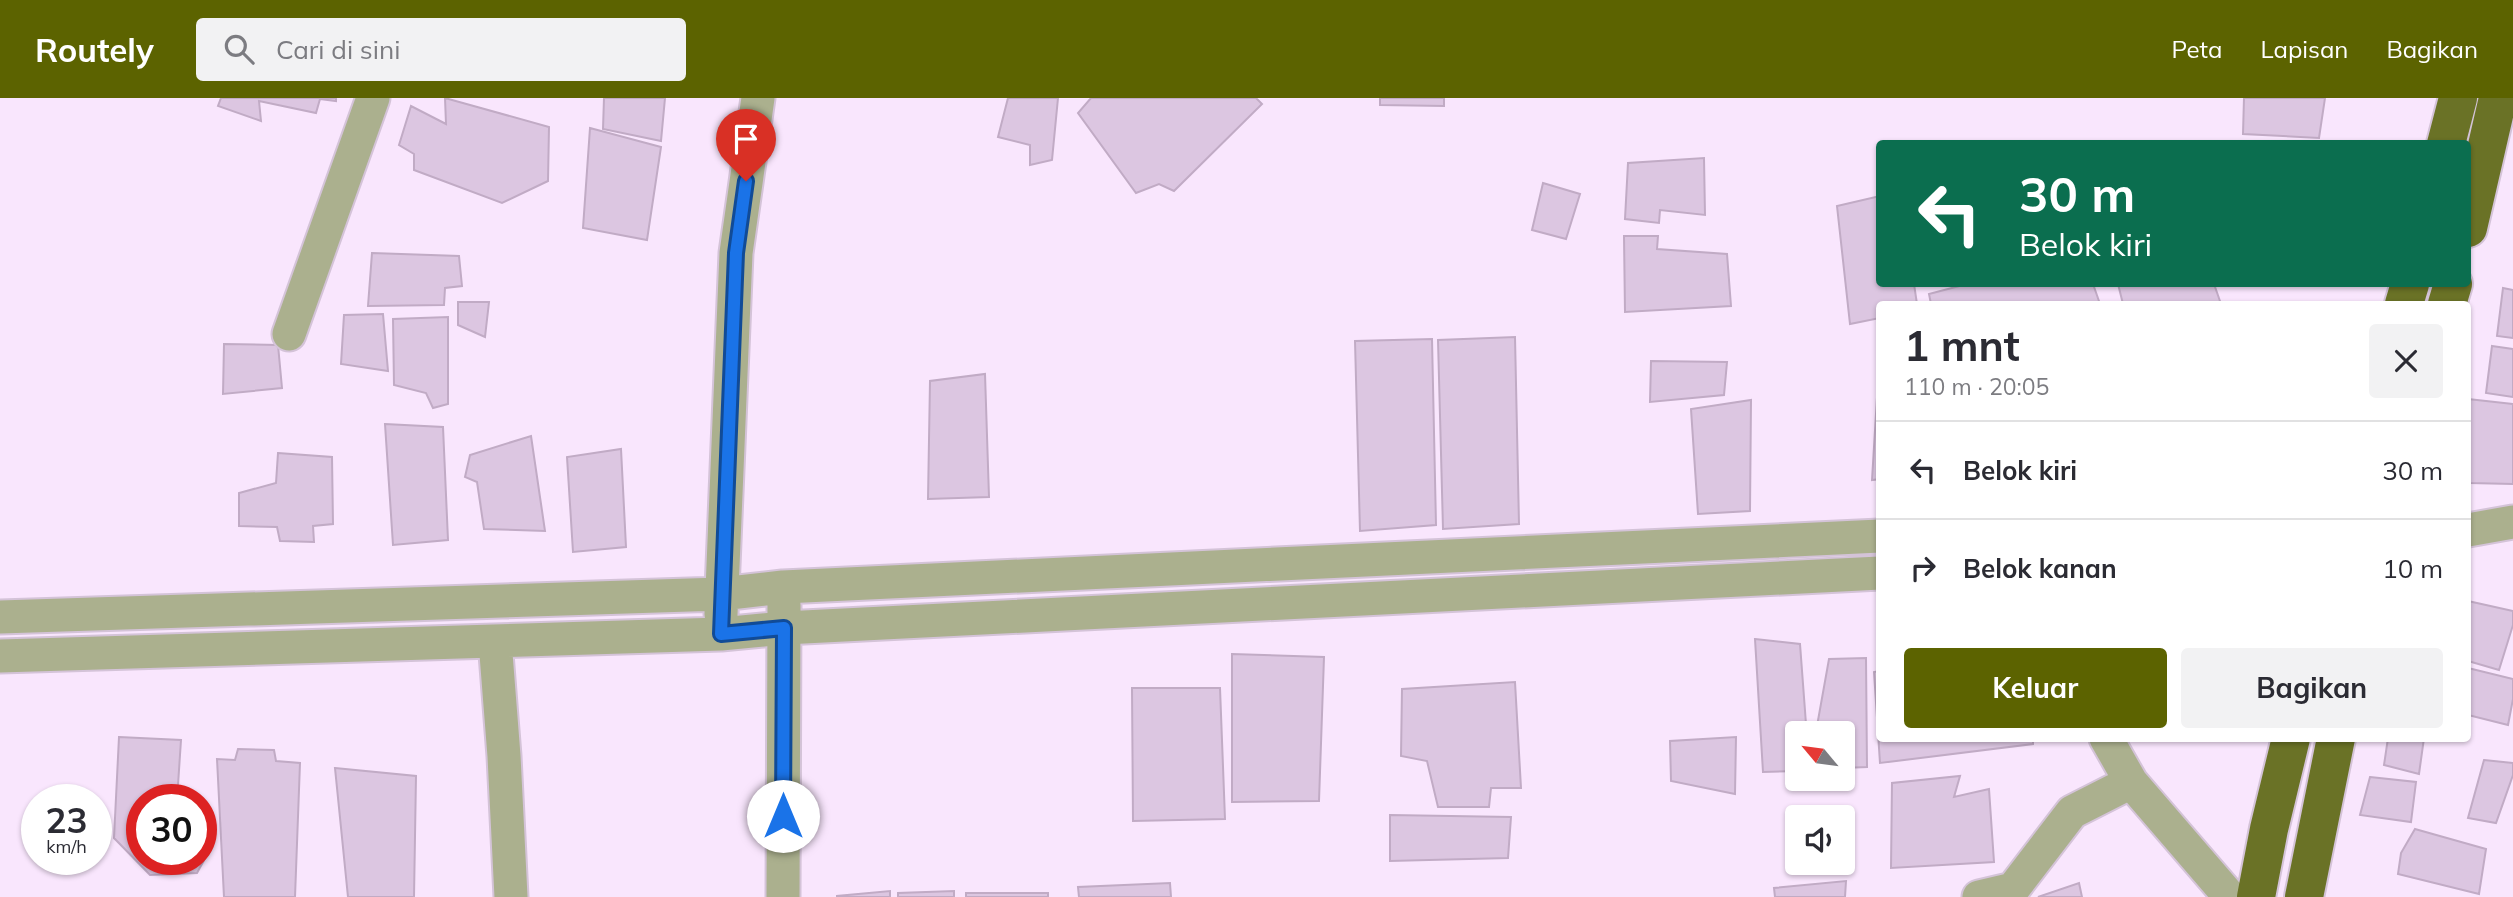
<!DOCTYPE html>
<html lang="id">
<meta charset="utf-8">
<style>
body{margin:0;font-family:Mulish,sans-serif;background:#f2f2f3;color:#2b2b33;height:100vh;display:flex;flex-direction:column;font-size:26px;white-space:nowrap}
*{box-sizing:border-box;margin:0}
p{font-size:23px;color:#7c7c81}
.icon{flex:none;width:38px;height:38px;fill:none;stroke:currentColor;stroke-width:2;stroke-linecap:round;stroke-linejoin:round}
.map{position:relative;flex:1;overflow:hidden}
.drawer{position:absolute;left:1876px;top:203px;width:595px;height:441px;display:flex;flex-direction:column;background:#fff;border-radius:7px;box-shadow:0 2px 5px #0004}
.drawer>*{flex:none}
.hud{position:absolute;left:1876px;top:42px;width:595px;height:147px;border-radius:7px;box-shadow:0 2px 5px #0004;background:#0b6e4f;color:#fff;overflow:hidden}
.needle{width:46px;rotate:299deg}
.buttons{position:absolute;left:1785px;top:623px;display:grid;gap:14px}
.buttons a{display:grid;place-items:center;width:70px;height:70px;border-radius:7px;background:#fff;box-shadow:0 2px 5px #0004;font-size:35px}
.speed{position:absolute;left:21px;top:686px;display:flex;gap:14px;font-size:35px;font-weight:700;text-align:center}
.speed>*{display:grid;place-content:center;width:91px;height:91px;border-radius:50%;background:#fff;box-shadow:0 2px 5px #0004;line-height:1}
.speed small{font-size:18px;font-weight:400}
.speed .limit{border:10px solid #d22;background:#fff;color:#111}
.pin{position:absolute;display:grid;place-items:center;width:60px;height:60px;color:#fff;margin:-72px -30px;border-radius:50% 50% 50% 0;rotate:-45deg;box-shadow:0 0 7px #0007}
.pin .icon{rotate:45deg}
.me{position:absolute;width:77px;margin:-38px;rotate:0deg;stroke-linejoin:round;filter:drop-shadow(0 0 5px #0008)}
.turn{display:flex;align-items:center;gap:24px;height:147px;padding:0 28px;font-size:32px}
.turn .icon{width:91px;height:91px;stroke-width:2.5}
.turn b{display:block;font-size:49px;line-height:60px}
.round{display:grid;place-items:center;flex:none;width:74px;height:74px;border-radius:7px;background:#f2f2f3}
.headline{display:flex;align-items:center;justify-content:space-between;height:119px;padding:0 28px}
h1{font-size:42px;font-weight:700;line-height:52px}
.button{display:flex;gap:14px;margin-top:auto;padding:14px 28px}
.button a{flex:1;height:80px;border-radius:7px;background:#5c6300;color:#fff;font-size:28px;font-weight:700;line-height:80px;text-align:center}
.button a+a{background:#f2f2f3;color:#2b2b33}
ul{padding:0;list-style:none}
li{display:flex;align-items:center;gap:21px;height:98px;padding:0 28px;border-top:2px solid #e1e1e2}
li div{flex:1}
li b{display:block;font-size:26px}
li em{font-style:normal}
header{display:flex;align-items:center;gap:42px;box-sizing:border-box;height:98px;padding:0 35px;background:#5c6300;color:#fff}
header strong{font-size:33px}
nav{display:flex;gap:38px;margin-inline-start:auto;font-size:24px}
.search{width:490px;height:63px;background:#f2f2f3;display:flex;align-items:center;gap:18px;box-sizing:border-box;padding:0 24px;border-radius:7px;color:#7c7c81;font-size:26px}
.map>svg:first-child{display:block}
.building{fill:#dcc6e1;stroke:#c1abc5;stroke-width:2}
.lines{fill:none;stroke-linecap:round;stroke-linejoin:round}
.minor-casing{stroke:#d4c3d8;stroke-width:37}
.trunk-casing{stroke:#d4c3d8;stroke-width:42}
.minor{stroke:#abb08e;stroke-width:33}
.trunk{stroke:#6a7226;stroke-width:38}
.route-casing{stroke:#114b97;stroke-width:18}
.route{stroke:#1a73e8;stroke-width:12}
</style>
<header>
<strong>Routely</strong>
<div class="search"><svg class="icon" aria-label="search" viewBox="0 0 24 24"><circle cx="10" cy="10" r="6"/><path d="M15 15l6 6"/></svg>Cari di sini</div>
<nav><a>Peta</a><a>Lapisan</a><a>Bagikan</a></nav>
</header>
<div class="map">
<svg width="2513" height="799" viewBox="0 0 2513 799">
<rect width="100%" height="100%" fill="#f9e6fd"/>
<path class="building" d="M221,0H336V3L320,1L316,15L259,3L261,23L218,8Z
M445,0L549,29L548,83L502,105L414,72V56L399,47L411,8L446,26Z
M604,0H665L661,43L603,31Z
M1008,0H1058L1052,62L1030,67V47L998,39Z
M1091,0H1256L1262,6L1174,93L1159,86L1136,95L1078,15Z
M1380,0H1444V8L1380,7Z
M2244,0H2325L2319,40L2243,36Z
M590,30L661,49L647,142L583,130Z
M1704,60L1705,117L1660,112L1659,125L1625,121L1628,65Z
M1543,85L1580,96L1566,141L1532,132Z
M1880,98V186H1914L1917,206H1880V220L1850,226L1837,108Z
M1624,138H1658L1657,151L1727,156L1731,208L1625,214Z
M372,155L459,158L462,188L445,190L444,207L368,208Z
M1967,186H2093L2100,206H1931L1929,196Z
M2118,186H2214L2221,206H2123Z
M2503,190L2513,192V240L2497,238Z
M458,204H489L485,239L458,227Z
M383,216L388,273L341,266L344,217Z
M448,219V306L433,310L426,295L394,287L393,221Z
M1515,239L1519,426L1443,431L1438,242Z
M1432,241L1436,427L1360,433L1355,243Z
M224,246L278,247L282,290L223,296Z
M2492,248L2513,251V299L2486,295Z
M1651,263L1727,264L1724,297L1650,304Z
M1879,266L1880,381L1872,382Z
M985,276L989,399L928,401L930,283Z
M2468,301L2513,306V386L2470,385Z
M1751,302L1750,413L1698,416L1691,311Z
M385,326L443,329L448,442L393,447Z
M531,338L545,433L484,431L477,384L465,379L470,357Z
M621,351L626,449L573,454L567,359Z
M278,355L332,359L333,426L313,428L314,444L280,443L277,429L239,428V395L276,385Z
M2468,503L2513,513V527L2499,572L2468,563Z
M1755,541L1800,546L1806,626L1817,628L1829,561L1866,560L1867,669L1843,670V635H1797V673L1763,674Z
M1232,556L1324,559L1319,703L1232,704Z
M2468,570L2513,581V601L2508,627L2468,617Z
M1880,573V640H2033V646L1880,665L1874,574Z
M1515,584L1521,690H1491L1489,709H1438L1427,663L1401,658L1402,591Z
M1132,590H1220L1225,721L1133,723Z
M119,639L181,642L177,702H142V761H201V718L209,722L208,755L197,775L150,777L114,740Z
M1736,639L1735,696L1671,683L1670,643Z
M2388,640H2424L2419,676L2384,667Z
M238,651L274,652L276,663L300,665L295,799H224L217,661L235,662Z
M2484,662L2513,665V677L2496,725L2468,720Z
M335,670L416,678L414,799H348Z
M1960,678L1954,699L1989,691L1994,764L1891,770L1892,685Z
M2370,679L2416,684L2411,724L2360,717Z
M1390,717L1511,719L1508,760L1390,763Z
M2415,731L2486,751L2479,796L2398,776L2401,755Z
M1846,783L1845,799H1775L1774,790Z
M1170,785L1171,799H1079L1078,789Z
M2079,785L2082,799H2038Z
M890,793V799H837V798Z
M954,793V799H898V795Z
M966,795H1048V799H966Z"/>
<g class="lines">
<defs>
<path id="minor" d="M289,236L373,0
M2468,432L2513,424
M721,516L736,155L758,0
M0,519L721,496L783,489L1880,438
M495,543L504,658L511,799
M0,558L721,536L784,530L1880,475
M2106,640L2131,684L2230,799
M783,799L784,507
M1979,799L2013,791L2072,714L2131,684"/>
<path id="trunk" d="M2446,46L2458,0
M2468,130L2498,0
M2404,206L2410,186
M2447,206L2453,186
M2256,799L2269,731L2291,640
M2304,799L2336,640"/>
</defs>
<use href="#minor" class="minor-casing"/>
<use href="#trunk" class="trunk-casing"/>
<use href="#minor" class="minor"/>
<use href="#trunk" class="trunk"/>
</g>
<g class="lines">
<defs>
<path id="route" d="M746,83L736,155L721,536L784,530L783,718"/>
</defs>
<use href="#route" class="route-casing"/>
<use href="#route" class="route"/>
</g>
</svg>
<div class="buttons">
<a><svg class="needle" viewBox="-14 -14 28 28"><path d="M0-13l5 13h-10z" fill="#e53935"/><path d="M0 13l5-13h-10z" fill="#7c7c81"/></svg></a>
<a><svg class="icon" aria-label="sound" viewBox="0 0 24 24"><path d="M4 9h4l5-4v14l-5-4H4zM17 9q2 3 0 6"/></svg></a>
</div>
<div class="speed"><div>23<small>km/h</small></div><div class="limit">30</div></div>
<div class="pin" style="left:746px;top:83px;background:#d93025"><svg class="icon" aria-label="arrive" viewBox="0 0 24 24"><path d="M6 21V4h12l-3 4 3 4H6"/></svg></div>
<svg class="me" style="left:783px;top:718px" viewBox="-20 -20 40 40"><circle r="19" fill="#fff"/><path d="M0-13L10 11 0 6-10 11z" fill="#1a73e8"/></svg>
<div class="hud">
<div class="turn"><svg class="icon" aria-label="left" viewBox="0 0 24 24"><path d="M17 20v-9H6M10 6l-5 5 5 5"/></svg><div><b>30 m</b>Belok kiri</div></div>
</div>
<section class="drawer">
<div class="headline"><div><h1>1 mnt</h1><p>110 m · 20:05</p></div><a class="round"><svg class="icon" aria-label="close" viewBox="0 0 24 24"><path d="M6 6l12 12M18 6L6 18"/></svg></a></div>
<ul>
<li><svg class="icon" aria-label="left" viewBox="0 0 24 24"><path d="M17 20v-9H6M10 6l-5 5 5 5"/></svg><div><b>Belok kiri</b></div><em>30 m</em></li>
<li><svg class="icon" aria-label="right" viewBox="0 0 24 24"><path d="M7 20v-9h11M14 6l5 5-5 5"/></svg><div><b>Belok kanan</b></div><em>10 m</em></li>
</ul>
<div class="button"><a>Keluar</a><a>Bagikan</a></div>
</section>
</div>
